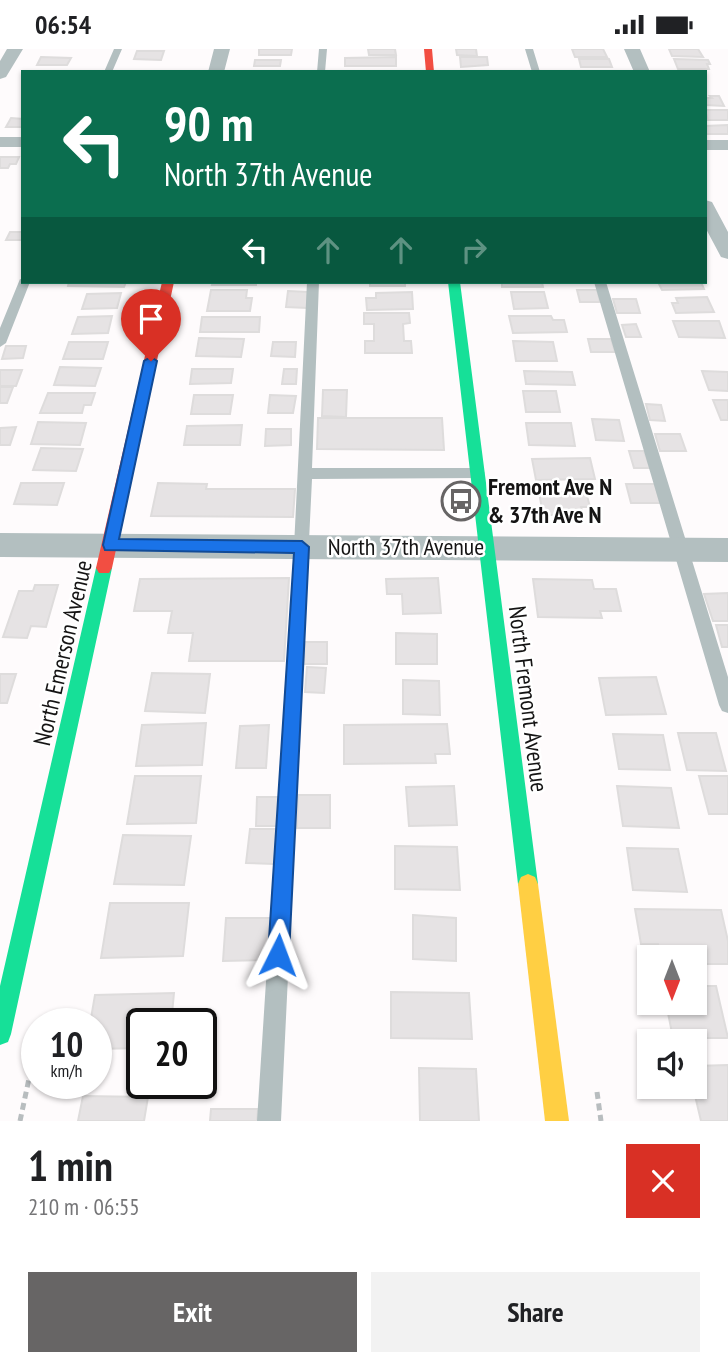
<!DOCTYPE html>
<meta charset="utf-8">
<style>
body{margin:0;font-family:"PT Sans Narrow",sans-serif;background:#f2f2f2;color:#202124;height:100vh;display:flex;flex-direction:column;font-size:26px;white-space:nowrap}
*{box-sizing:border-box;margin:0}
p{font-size:23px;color:#757577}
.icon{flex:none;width:38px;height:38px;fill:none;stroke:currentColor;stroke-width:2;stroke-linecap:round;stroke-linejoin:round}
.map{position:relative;height:1072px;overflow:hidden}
.sheet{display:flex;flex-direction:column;background:#fff;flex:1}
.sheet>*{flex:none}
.hud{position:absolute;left:21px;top:21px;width:686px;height:214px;border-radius:0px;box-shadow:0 2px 5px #0004;background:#0b6e4f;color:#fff;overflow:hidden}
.needle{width:46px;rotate:180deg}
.fabs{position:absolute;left:637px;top:896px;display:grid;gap:14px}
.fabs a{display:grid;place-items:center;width:70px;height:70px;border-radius:0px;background:#fff;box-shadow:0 2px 5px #0004;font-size:35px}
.speed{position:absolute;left:21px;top:959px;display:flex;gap:14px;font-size:35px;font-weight:700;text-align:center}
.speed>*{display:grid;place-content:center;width:91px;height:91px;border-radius:50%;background:#fff;box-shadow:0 2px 5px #0004;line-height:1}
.speed small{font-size:18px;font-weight:400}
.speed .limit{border:4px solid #111;border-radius:10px;background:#fff;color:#111}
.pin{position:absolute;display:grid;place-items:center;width:60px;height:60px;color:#fff;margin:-72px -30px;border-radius:50% 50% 50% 0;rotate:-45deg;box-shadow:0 0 7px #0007}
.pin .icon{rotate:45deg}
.me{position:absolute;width:77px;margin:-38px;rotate:3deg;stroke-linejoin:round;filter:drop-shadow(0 0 5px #0008)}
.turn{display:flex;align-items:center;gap:24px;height:147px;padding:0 28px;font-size:32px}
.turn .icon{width:91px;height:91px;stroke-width:2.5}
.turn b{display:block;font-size:49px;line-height:60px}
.lanes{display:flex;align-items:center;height:66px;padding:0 28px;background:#0003;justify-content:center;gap:35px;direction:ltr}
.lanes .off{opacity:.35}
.round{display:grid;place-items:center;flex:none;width:74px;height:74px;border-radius:0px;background:#f2f2f2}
.headline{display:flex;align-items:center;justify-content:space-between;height:119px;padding:0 28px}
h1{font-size:42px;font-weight:800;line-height:52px}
.cta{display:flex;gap:14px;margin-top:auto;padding:14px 28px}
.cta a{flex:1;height:80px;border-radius:0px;background:#676565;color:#fff;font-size:28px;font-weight:800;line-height:80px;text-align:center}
.cta a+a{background:#f2f2f2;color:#202124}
.status{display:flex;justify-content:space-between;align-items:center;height:49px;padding:0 35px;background:#fff;direction:ltr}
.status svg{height:19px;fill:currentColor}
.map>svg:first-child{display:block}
.building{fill:#e6e3e4;stroke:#dedcdc;stroke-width:2}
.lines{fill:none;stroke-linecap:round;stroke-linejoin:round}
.path{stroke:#b8bdbf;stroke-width:5;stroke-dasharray:7 4.5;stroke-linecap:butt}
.lane{fill:#b3bfc0;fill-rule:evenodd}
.street{fill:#b3bfc0;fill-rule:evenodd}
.fast{fill:#16e098;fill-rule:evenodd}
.slow{fill:#ffcf43;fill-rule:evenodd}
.jam{fill:#f24e42;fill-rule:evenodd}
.route{fill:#1a73e8;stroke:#114b97;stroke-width:2}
.labels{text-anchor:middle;stroke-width:5;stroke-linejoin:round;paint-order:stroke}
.poi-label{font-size:24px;font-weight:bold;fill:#151414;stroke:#fff;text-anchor:start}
.street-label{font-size:24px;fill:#151414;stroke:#fff}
</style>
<div class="status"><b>06:54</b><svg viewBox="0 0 49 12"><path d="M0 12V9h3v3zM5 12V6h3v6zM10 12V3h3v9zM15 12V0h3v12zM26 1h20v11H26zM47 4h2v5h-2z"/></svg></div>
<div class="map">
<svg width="728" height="1072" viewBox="0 0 728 1072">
<rect width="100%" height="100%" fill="#fefbfc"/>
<path class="building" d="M259,0H292L291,6H259Z
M368,0H395L396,6H369Z
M456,0H476L477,7L457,6Z
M572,0H603L607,8H575Z
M669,0H698L703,8L672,7Z
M137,2H164L161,11L134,10Z
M41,8L71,9L67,16H37Z
M396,8V17H345V9Z
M460,8H487L488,16L461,18Z
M579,10H609L612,18H581Z
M674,10L708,11L710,15H707L709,20H678Z
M255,11H281L280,17H254Z
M710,47H719L724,57L705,56V49H712Z
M705,61H728V71H708Z
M11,69L23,70V78H6Z
M728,76V85H705V77Z
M0,108H19L16,115H10L8,119H0Z
M10,183H23V191H6Z
M69,233H126L124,238L68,237Z
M213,233H256V236H212Z
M370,233H405V237H370Z
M502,233H542L543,238H502Z
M658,233H701L704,240L662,241Z
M211,241H247L246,249H252L250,262H207Z
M577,241H597L600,253H580Z
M288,242L308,243L307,259L286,258Z
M412,243L413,260L367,261L366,249H376V244Z
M511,243H544L548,259L514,260Z
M121,244L117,259L82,260L87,245Z
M707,248L714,263L676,264L672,254H678L676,249Z
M613,250H636L640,264H617Z
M364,264H409L410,274L403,275L404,292H411L412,304H365V292H374V275H364Z
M112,267L108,284L72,285L78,268Z
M509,267H551L553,271H564L567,283L513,284Z
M202,268H260L259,283H200Z
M673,272H719L725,289L679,288Z
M636,275L641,288H626L622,276Z
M199,289L244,290L241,308L196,307Z
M588,290H611L615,303H591Z
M513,292L553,293L557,312H516Z
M69,293H108L103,310H63Z
M273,293H296L295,308L271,307Z
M6,297H26L23,309L2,310Z
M60,318L101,319L95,337L54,336Z
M192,320H233L231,334L190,335Z
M284,320H297L296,335H282Z
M0,321H22L16,337H0Z
M524,322L572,323L575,336L526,335Z
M702,322L728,323V342L709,341Z
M0,338H13L7,354H0Z
M323,341H347L346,368L322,367Z
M523,342H556L560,363H526Z
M48,344H95L91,356H84L82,364H40Z
M194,346H233L230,365H191Z
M270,346L296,347L293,364H268Z
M713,351H728V371H721Z
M646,355L661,356L665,372L650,371Z
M318,369H442L444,401L317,400Z
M592,370L619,371L624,392L596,391Z
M38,373L86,374L80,396L31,395Z
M526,374H571L575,397L529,396Z
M242,376L240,396H184L187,377Z
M16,378L10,396H0V379Z
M266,380H291V396L265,397Z
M655,385H680L686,402H660Z
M41,399L83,400L76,422L33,421Z
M629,402H644L650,419H634Z
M590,409L595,430L536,431L532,410Z
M21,434H64L57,456L14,455Z
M158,434L207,435L206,440H295L293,468L151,467Z
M626,435H655L660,454H631Z
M539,443H586L590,458H581L583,466H543Z
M289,529L284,612H189L193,584H168L172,562H134L140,530Z
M438,529L441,564L403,565L402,545H387L386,530Z
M533,530L592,531L594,540H616L621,562H600L602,569L538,568Z
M35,536H58L46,578L31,577L27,589L3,588L19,542H33Z
M728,544V572H713L704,545Z
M716,576H728V598H722Z
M396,584L437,585V615H396Z
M305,593H327V615H304Z
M307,618L326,619L324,644L305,643Z
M152,624L210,625L205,664L145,662Z
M0,625H16L7,654H0Z
M656,628L666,665L606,666L599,629Z
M403,631L439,632L440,666L403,665Z
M206,674L202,716L136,717L142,676Z
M447,675L450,705H435L436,714L344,715V676Z
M269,676L266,719H236L240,677Z
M678,684H716L726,722L687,721Z
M613,685L663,686L670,721L619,720Z
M135,727H201L196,774L127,775Z
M699,727H728V765H709Z
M454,737L457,776L409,777L406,738Z
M617,737L671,739L679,779L623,777Z
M298,746H330V779H297Z
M257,748H278L277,777H256Z
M250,780H277L274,815L246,814Z
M123,786L191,787L184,836L114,835Z
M395,797L457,798L460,841L395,840Z
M627,799L678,800L687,843L633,841Z
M110,854H189L183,907L101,909Z
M635,860L721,861L728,892V915H695V908H660L658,895H641Z
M413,866L456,869V912L413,910Z
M226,869H271L269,911L223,912Z
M695,937H716L728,989H673L666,954H695Z
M391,943L469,944L472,990L391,989Z
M174,944L171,975H142V999L96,1000V975H90L95,946Z
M728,1016V1072H701L693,1038L695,1017Z
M419,1019L476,1020L479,1072H420Z
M83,1047L148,1048L144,1072H78Z
M211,1060H258L257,1072H210Z"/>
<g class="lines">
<path class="path" d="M597,1043L601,1072
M20,1072L34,1006"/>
<path class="lane" d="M114,0H122L112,23H104Z
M319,0H327L325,23H317Z
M525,0H533L540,23H532Z
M20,230L30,233L6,294L0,298V279Z
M307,233H319L312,419H478L485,424L478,429L312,430L281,1072H257L294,498Z
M594,233H606L728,628V664L722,662L719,656Z"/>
<path class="street" d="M7,0H23L6,28L0,30V12Z
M214,0H230L224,23H208Z
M624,0H640L650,23H634Z
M0,88H23V98H0Z
M705,91H728V101H705Z
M705,151L712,153L728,183V210L721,208L705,178Z
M0,484L728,489V513L0,508Z"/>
<path class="fast" d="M448,233H460L538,835L535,842L528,845L521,842L518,835Z
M104,512L109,514L112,519L11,985L8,993L0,996V937L96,519L99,514Z"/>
<path class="slow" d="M528,825L535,828L538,835L569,1072H545L518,835L521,828Z"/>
<path class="jam" d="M424,0H432L434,23H426Z
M162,233H174L112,519L109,524H99L96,519Z"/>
</g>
<path class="route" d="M151,308L157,312L119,490L302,492L309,498L289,906L286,913L278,917L271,913L268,906L294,504L105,501L103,496L144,312Z"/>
<defs>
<symbol id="bus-ring" viewBox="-11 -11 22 22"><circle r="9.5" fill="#fff" stroke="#676565" stroke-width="1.5"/><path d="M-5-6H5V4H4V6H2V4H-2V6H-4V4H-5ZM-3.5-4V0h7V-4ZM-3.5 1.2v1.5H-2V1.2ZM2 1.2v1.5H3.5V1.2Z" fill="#676565"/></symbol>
</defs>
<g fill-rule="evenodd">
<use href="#bus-ring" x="439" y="430" width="44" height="44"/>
</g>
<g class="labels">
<g class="poi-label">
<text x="488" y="446">Fremont Ave N<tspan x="488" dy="28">&amp; 37th Ave N</tspan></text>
</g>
<g class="street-label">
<text x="406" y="506">North 37th Avenue</text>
<text transform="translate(63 604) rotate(-77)" y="8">North Emerson Avenue</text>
<text transform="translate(528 650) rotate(83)" y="8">North Fremont Avenue</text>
</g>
</g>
</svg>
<div class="fabs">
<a><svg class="needle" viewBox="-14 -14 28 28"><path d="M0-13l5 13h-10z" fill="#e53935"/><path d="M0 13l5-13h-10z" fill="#757577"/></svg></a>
<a><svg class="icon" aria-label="sound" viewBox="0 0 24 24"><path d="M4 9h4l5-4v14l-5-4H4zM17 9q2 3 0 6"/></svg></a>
</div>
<div class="speed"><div>10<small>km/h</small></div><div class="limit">20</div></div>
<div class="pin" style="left:151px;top:312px;background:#d93025"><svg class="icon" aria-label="arrive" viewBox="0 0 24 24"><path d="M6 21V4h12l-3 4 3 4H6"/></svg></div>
<svg class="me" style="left:278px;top:906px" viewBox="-20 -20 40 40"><path d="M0-17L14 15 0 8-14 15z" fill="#1a73e8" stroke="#fff" stroke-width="4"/></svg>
<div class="hud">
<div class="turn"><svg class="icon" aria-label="left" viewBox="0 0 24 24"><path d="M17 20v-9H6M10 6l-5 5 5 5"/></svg><div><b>90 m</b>North 37th Avenue</div></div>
<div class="lanes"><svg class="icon" aria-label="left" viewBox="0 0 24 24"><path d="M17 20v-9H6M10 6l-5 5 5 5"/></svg><svg class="icon off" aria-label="ahead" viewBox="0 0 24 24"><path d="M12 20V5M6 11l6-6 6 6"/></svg><svg class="icon off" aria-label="ahead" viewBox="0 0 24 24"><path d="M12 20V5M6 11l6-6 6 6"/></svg><svg class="icon off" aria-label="right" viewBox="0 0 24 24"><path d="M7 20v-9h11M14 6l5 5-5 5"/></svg></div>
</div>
</div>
<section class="sheet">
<div class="headline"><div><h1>1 min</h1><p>210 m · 06:55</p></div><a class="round" style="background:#d93025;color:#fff"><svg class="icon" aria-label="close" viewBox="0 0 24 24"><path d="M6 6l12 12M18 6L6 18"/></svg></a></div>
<div class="cta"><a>Exit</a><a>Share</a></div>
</section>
